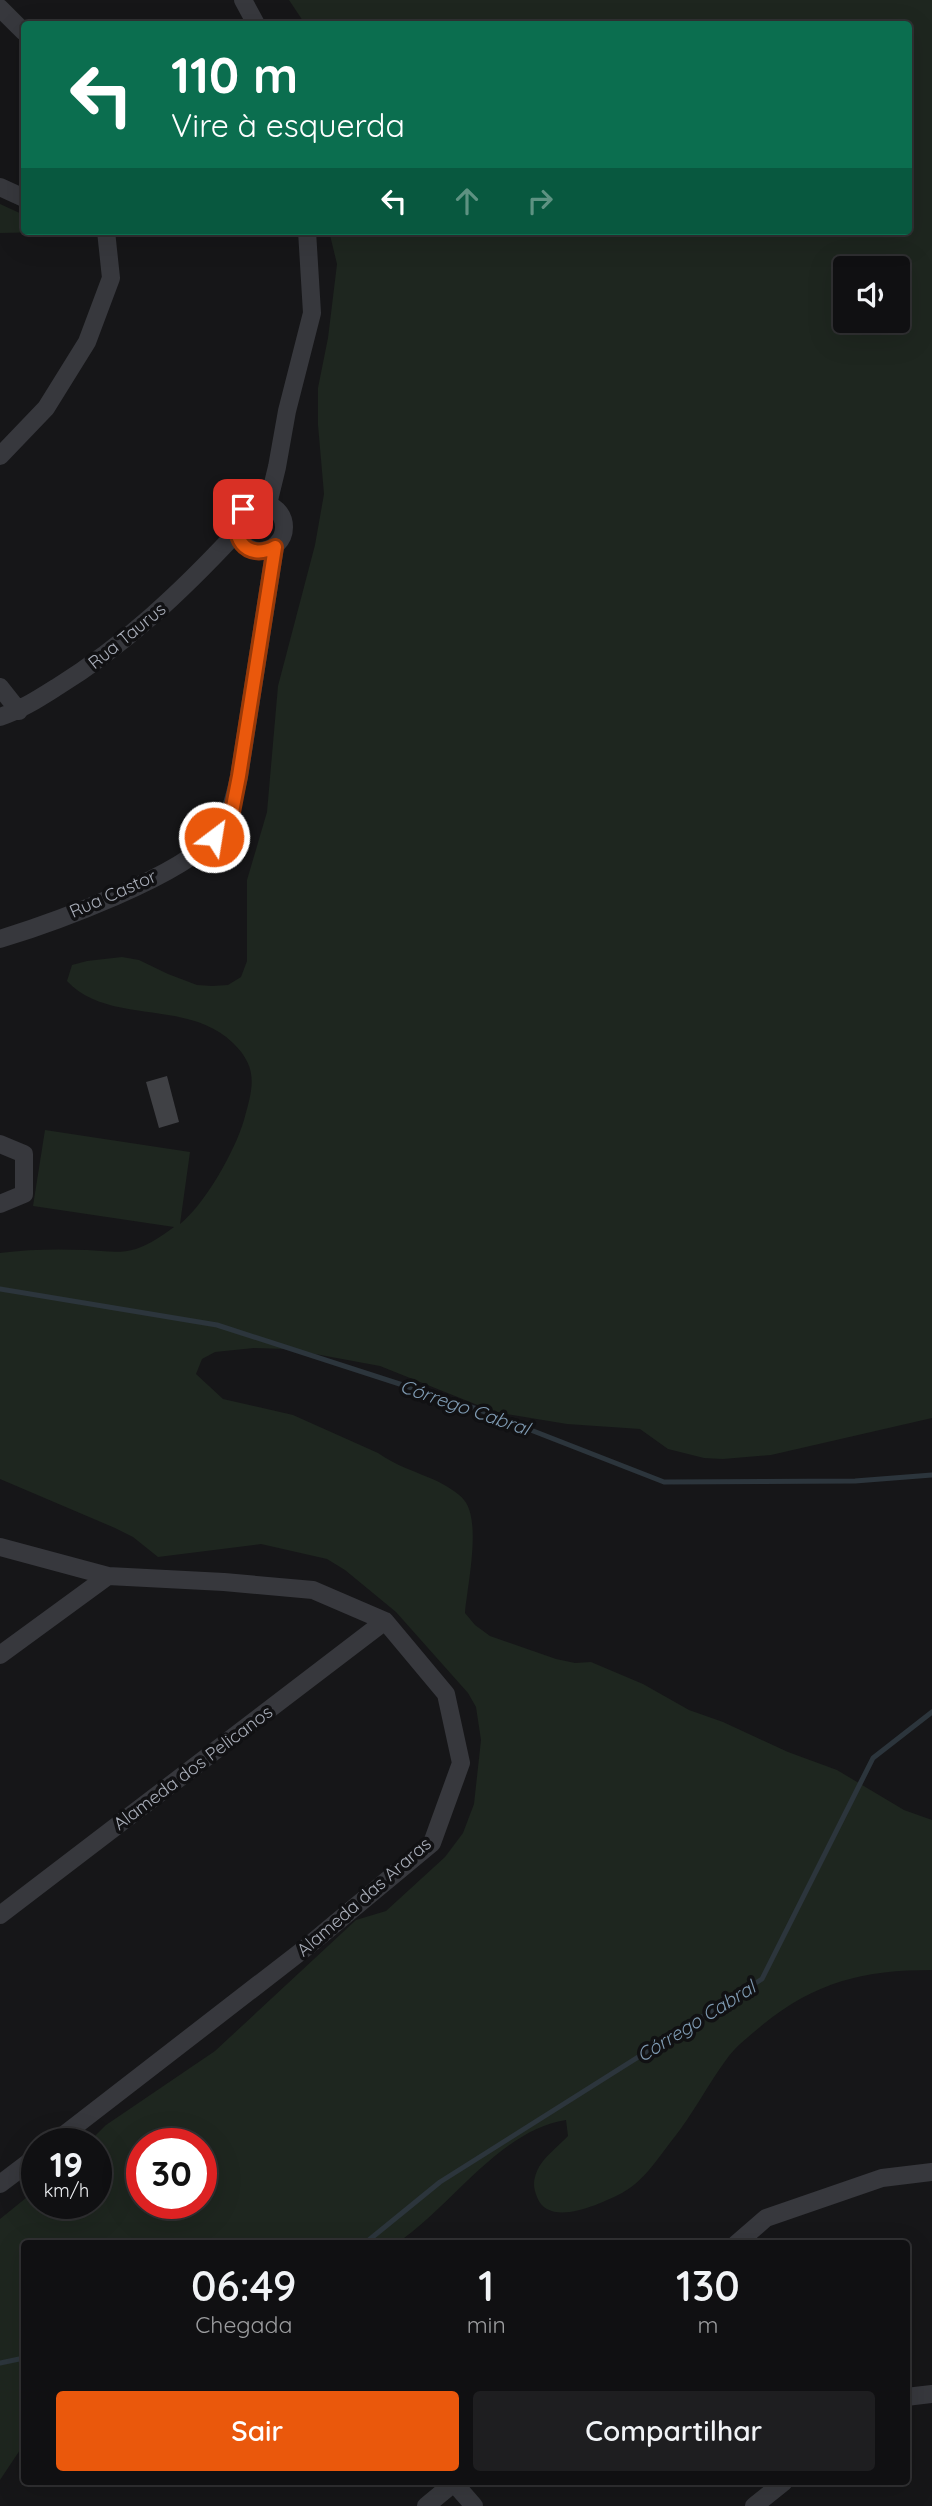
<!DOCTYPE html>
<html lang="pt">
<meta charset="utf-8">
<style>
body{margin:0;font-family:Quicksand,sans-serif;background:#1e1e20;color:#f1f3f6;height:100vh;display:flex;flex-direction:column;font-size:26px;white-space:nowrap}
*{box-sizing:border-box;margin:0}
p{font-size:23px;color:#9c9d9f}
.icon{flex:none;width:38px;height:38px;fill:none;stroke:currentColor;stroke-width:2;stroke-linecap:round;stroke-linejoin:round}
.map{position:relative;flex:1;overflow:hidden}
.details{position:absolute;left:21px;top:2240px;width:889px;height:245px;display:flex;flex-direction:column;background:#101012;border-radius:7px;box-shadow:0 7px 28px #0002,0 0 0 2px #303032}
.details>*{flex:none}
.hud{position:absolute;left:21px;top:21px;width:891px;height:214px;border-radius:7px;box-shadow:0 7px 28px #0002,0 0 0 2px #303032;background:#0b6e4f;color:#fff;overflow:hidden}
.fabs{position:absolute;left:833px;top:256px;display:grid;gap:14px}
.fabs a{display:grid;place-items:center;width:77px;height:77px;border-radius:7px;background:#101012;box-shadow:0 7px 28px #0002,0 0 0 2px #303032;font-size:35px}
.speed{position:absolute;left:21px;top:2128px;display:flex;gap:14px;font-size:35px;font-weight:700;text-align:center}
.speed>*{display:grid;place-content:center;width:91px;height:91px;border-radius:50%;background:#101012;box-shadow:0 7px 28px #0002,0 0 0 2px #303032;line-height:1}
.speed small{font-size:18px;font-weight:400}
.speed .limit{border:10px solid #d22;background:#fff;color:#111}
.pin{position:absolute;display:grid;place-items:center;width:60px;height:60px;color:#fff;margin:-30px;border-radius:14px;box-shadow:0 4px 10px #0006}
.me{position:absolute;width:77px;margin:-38px;rotate:31deg;stroke-linejoin:round;filter:drop-shadow(0 0 5px #0008)}
.turn{display:flex;align-items:center;gap:24px;height:147px;padding:0 35px;font-size:32px}
.turn .icon{width:91px;height:91px;stroke-width:2.5}
.turn b{display:block;font-size:49px;line-height:60px}
.lanes{display:flex;align-items:center;height:66px;padding:0 35px;background:#0003;justify-content:center;gap:35px;direction:ltr}
.lanes .off{opacity:.35}
.eta{display:flex;justify-content:space-evenly;align-items:center;height:119px;text-align:center}
.eta b{font-size:42px;font-weight:600;line-height:49px}
.primary-button{display:flex;gap:14px;margin-top:auto;padding:14px 35px}
.primary-button a{flex:1;height:80px;border-radius:7px;background:#ea580c;color:#fff;font-size:28px;font-weight:600;line-height:80px;text-align:center}
.primary-button a+a{background:#1e1e20;color:#f1f3f6}
.map>svg:first-child{display:block}
.green{fill:#1e261f;fill-rule:evenodd}
.lines{fill:none;stroke-linecap:round;stroke-linejoin:round}
.stream{stroke:#2c353c;stroke-width:5}
.building{fill:#404145}
.minor{stroke:#37383d;stroke-width:18}
.route-casing{stroke:#983908;stroke-width:18}
.route{stroke:#ea580c;stroke-width:12}
.labels{text-anchor:middle;stroke-width:7;stroke-linejoin:round;paint-order:stroke}
.street-label{font-size:18px;fill:#a8adb8;stroke:#111113}
.water-label{font-size:19px;font-style:italic;fill:#7f9bb3;stroke:#111113}
</style>
<div class="map">
<svg width="932" height="2506" viewBox="0 0 932 2506">
<rect width="100%" height="100%" fill="#161618"/>
<path class="green" d="M289,0H932V1418L771,1455L723,1459L704,1458L668,1449L640,1429L567,1424L495,1412L380,1366L288,1349L254,1348L215,1352L202,1359L196,1374L223,1399L293,1415L378,1453C396,1466 417,1472 437,1481C445,1485 459,1493 464,1500C482,1521 467,1587 465,1613L475,1625L490,1636L556,1659L575,1663L591,1662L643,1684L689,1710L723,1722L788,1752L837,1770L904,1810L932,1820V1970C863,1970 814,1982 760,2027C748,2037 735,2047 726,2060C707,2086 693,2114 673,2139C658,2158 644,2181 622,2193C602,2203 549,2229 537,2197C533,2187 533,2181 537,2171C542,2158 559,2146 568,2136L566,2120C500,2130 451,2207 397,2243L24,2244V2444L0,2480V2219L37,2189V2203H96V2144H87L106,2125L215,2051L356,1920L386,1911L445,1857L463,1833L474,1804L481,1740L476,1707L468,1693L396,1612L345,1570L327,1559L261,1544L158,1557L133,1537L115,1528L0,1479V1253C28,1249 59,1249 87,1250C104,1251 120,1254 136,1249C150,1244 162,1236 174,1227L33,1206L45,1130L190,1152L180,1224C205,1204 235,1151 244,1120C253,1088 259,1068 233,1043C187,998 109,1026 67,981L72,965L87,961L122,957L139,960L168,974L197,985L212,986L228,985L241,977L247,961V880L267,812L278,686L315,545L324,494L318,425V388L328,338L337,264L329,231H908V24H305ZM845,268H898V320H845ZM142,2144H201V2203H142Z
M0,204L24,215V231L48,232L0,233Z"/>
<g class="lines">
<path class="stream" d="M0,1289L217,1325L477,1409L664,1482L855,1481L932,1475
M364,2244L440,2182L762,1979L873,1758L932,1712
M0,2363L24,2358"/>
</g>
<path class="building" d="M167,1076L179,1122L159,1128L146,1082Z"/>
<g class="lines">
<path class="minor" d="M243,0L256,24
M0,8L24,32
M0,187L24,198
M0,456L46,408L87,342L111,278L106,231
M236 527a24 24 0 1 1 48 0a24 24 0 1 1-48 0Z
M268,504L277,467L287,411L312,313L307,231
M0,687L19,711
M0,717C21,710 38,699 57,687C125,645 182,591 236,533
M0,939C52,923 183,876 216,835C230,817 234,799 239,777L275,547
M0,1144L24,1154V1194L0,1204
M0,1547L108,1576L224,1582L313,1590L385,1621L446,1694L461,1763L432,1843L308,1946L52,2144
M0,1655L108,1576
M0,1915L385,1621
M0,2184L37,2156
M736,2244L766,2218L882,2178L932,2172
M906,2397L932,2394
M454,2483L474,2506
M426,2506L455,2482
M754,2506L784,2482"/>
</g>
<g class="lines">
<defs>
<path id="route" d="M214,837L232,812L239,776L275,547C246,562 227,536 243,509"/>
</defs>
<use href="#route" class="route-casing"/>
<use href="#route" class="route"/>
</g>
<g class="labels">
<g class="street-label">
<text transform="translate(127 636) rotate(-39)" y="6">Rua Taurus</text>
<text transform="translate(113 894) rotate(-24)" y="6">Rua Castor</text>
<text transform="translate(193 1768) rotate(-37)" y="6">Alameda dos Pelicanos</text>
<text transform="translate(364 1897) rotate(-41)" y="6">Alameda das Araras</text>
</g>
<g class="water-label">
<text transform="translate(465 1407) rotate(19)" y="7">Córrego Cabral</text>
<text transform="translate(696 2021) rotate(-32)" y="7">Córrego Cabral</text>
</g>
</g>
</svg>
<div class="fabs">
<a><svg class="icon" aria-label="sound" viewBox="0 0 24 24"><path d="M4 9h4l5-4v14l-5-4H4zM17 9q2 3 0 6"/></svg></a>
</div>
<div class="speed"><div>19<small>km/h</small></div><div class="limit">30</div></div>
<div class="pin" style="left:243px;top:509px;background:#d93025"><svg class="icon" aria-label="arrive" viewBox="0 0 24 24"><path d="M6 21V4h12l-3 4 3 4H6"/></svg></div>
<svg class="me" style="left:214px;top:837px" viewBox="-20 -20 40 40"><circle r="17" fill="#ea580c" stroke="#fff" stroke-width="3"/><path d="M0-11L8 9 0 5-8 9z" fill="#fff"/></svg>
<div class="hud">
<div class="turn"><svg class="icon" aria-label="left" viewBox="0 0 24 24"><path d="M17 20v-9H6M10 6l-5 5 5 5"/></svg><div><b>110 m</b>Vire à esquerda</div></div>
<div class="lanes"><svg class="icon" aria-label="left" viewBox="0 0 24 24"><path d="M17 20v-9H6M10 6l-5 5 5 5"/></svg><svg class="icon off" aria-label="ahead" viewBox="0 0 24 24"><path d="M12 20V5M6 11l6-6 6 6"/></svg><svg class="icon off" aria-label="right" viewBox="0 0 24 24"><path d="M7 20v-9h11M14 6l5 5-5 5"/></svg></div>
</div>
<section class="details">
<div class="eta">
<div><b>06:49</b><p>Chegada</p></div>
<div><b>1</b><p>min</p></div>
<div><b>130</b><p>m</p></div>
</div>
<div class="primary-button"><a>Sair</a><a>Compartilhar</a></div>
</section>
</div>
